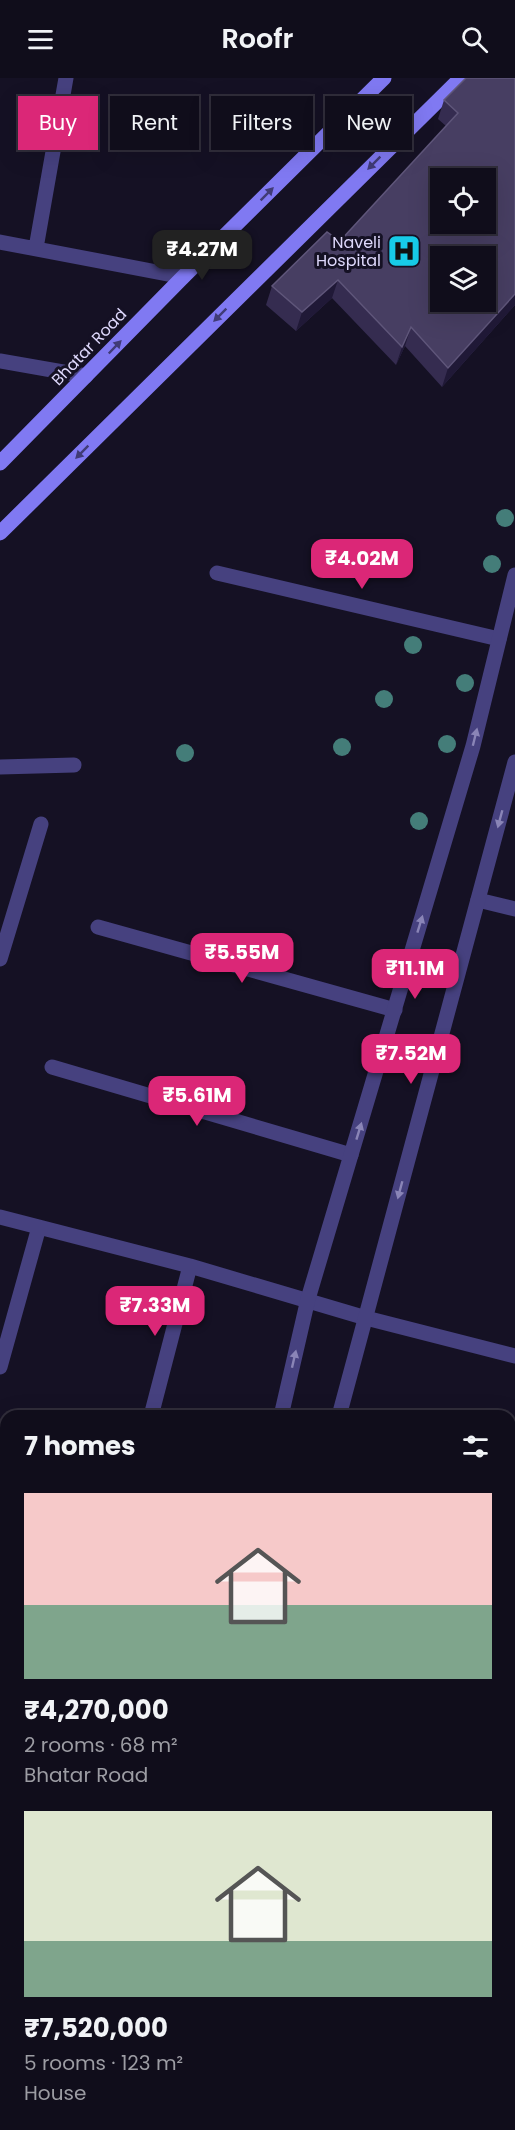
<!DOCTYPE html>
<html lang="en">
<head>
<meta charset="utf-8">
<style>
	:root { --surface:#100d1b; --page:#1e1b28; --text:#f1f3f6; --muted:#9c9ca3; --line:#302d3a; --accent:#db2777 }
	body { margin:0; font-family:Poppins,sans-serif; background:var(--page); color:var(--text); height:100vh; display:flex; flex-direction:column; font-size:22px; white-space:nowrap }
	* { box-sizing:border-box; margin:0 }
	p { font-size:20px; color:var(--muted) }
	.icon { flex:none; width:33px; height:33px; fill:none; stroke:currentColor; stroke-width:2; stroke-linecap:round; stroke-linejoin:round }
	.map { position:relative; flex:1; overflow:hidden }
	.side { position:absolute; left:0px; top:1332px; width:516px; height:720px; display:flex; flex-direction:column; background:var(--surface); border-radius:18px 18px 0 0; box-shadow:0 6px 24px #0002,0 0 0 2px var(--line) }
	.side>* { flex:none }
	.banner { position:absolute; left:18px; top:18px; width:480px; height:54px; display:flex; gap:12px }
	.controls { position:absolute; left:430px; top:90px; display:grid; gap:12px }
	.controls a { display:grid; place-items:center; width:66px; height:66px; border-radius:0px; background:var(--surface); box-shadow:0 6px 24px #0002,0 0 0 2px var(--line); font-size:30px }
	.price { position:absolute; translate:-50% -51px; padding:0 14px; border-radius:12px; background:var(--accent); color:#fff; font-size:20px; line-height:39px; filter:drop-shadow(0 2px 3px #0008) }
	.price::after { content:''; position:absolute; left:50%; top:36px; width:18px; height:14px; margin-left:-9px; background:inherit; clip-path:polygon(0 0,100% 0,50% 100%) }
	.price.active { background:#222; color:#fff }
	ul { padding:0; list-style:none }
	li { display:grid; align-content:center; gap:12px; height:318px; padding:0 24px }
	li span { display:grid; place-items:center; height:186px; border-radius:0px; color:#555 }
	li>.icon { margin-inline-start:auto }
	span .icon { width:108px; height:108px; fill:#fffc; stroke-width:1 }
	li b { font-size:26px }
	h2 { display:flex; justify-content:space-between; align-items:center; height:72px; padding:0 24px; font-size:26px }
	.chip { padding:0 21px; border-radius:0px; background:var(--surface); box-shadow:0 6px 24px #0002,0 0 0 2px var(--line); font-size:21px; line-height:54px }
	.chip.active { background:var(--accent); color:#fff }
	header { display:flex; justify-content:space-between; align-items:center; height:78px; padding:0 24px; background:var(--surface); font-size:27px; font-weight:600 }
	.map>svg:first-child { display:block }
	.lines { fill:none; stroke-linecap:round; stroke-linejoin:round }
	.minor { stroke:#46417f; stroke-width:15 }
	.tertiary { stroke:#46417f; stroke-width:15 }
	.secondary { stroke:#8079f2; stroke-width:15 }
	.tree { fill:#447d79 }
	.wall { fill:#352c50 }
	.shaded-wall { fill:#201937 }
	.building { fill:#473e62; stroke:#5f567a; stroke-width:1.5; fill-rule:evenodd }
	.oneway { fill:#403b76 }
	.oneway2 { fill:#8a85b7 }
	.labels { text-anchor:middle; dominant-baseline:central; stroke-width:6; stroke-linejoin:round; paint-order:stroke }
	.poi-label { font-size:16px; fill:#ded8fb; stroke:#151124; text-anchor:end }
	.street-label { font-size:16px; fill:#ded8fb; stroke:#151124 }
</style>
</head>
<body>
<header><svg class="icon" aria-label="menu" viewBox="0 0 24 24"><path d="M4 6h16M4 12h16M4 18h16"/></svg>Roofr<svg class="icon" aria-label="search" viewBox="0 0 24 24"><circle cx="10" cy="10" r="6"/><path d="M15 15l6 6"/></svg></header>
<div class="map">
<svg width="515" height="2052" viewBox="0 0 515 2052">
	<rect width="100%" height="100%" fill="#151124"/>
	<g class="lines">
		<path class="minor" d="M0,164L183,199
			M36,170L66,0
			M0,283L86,298
			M217,495L499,561
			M0,689L74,687
			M478,822L515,831
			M98,849L395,932
			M0,881L41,746
			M52,989L351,1077
			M0,1139L190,1188L366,1240L515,1278
			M0,1289L39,1149
			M151,1338L190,1188
			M510,1387L515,1388
			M0,1483L6,1485
			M510,1685L515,1649
			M0,1776L6,1777
			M0,1907L6,1908
			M0,2013L6,1990
			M510,2023L515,2017
			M348,2046L362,2049
			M497,2052L498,2046"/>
		<path class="tertiary" d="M281,1338L308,1221L473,668L515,497
			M339,1338L515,684
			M107,2052L109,2046
			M148,2052L150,2046"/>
		<path class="secondary" d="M0,385L183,199L384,0
			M0,455L461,0"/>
	</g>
	<g class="tree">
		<circle cx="505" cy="440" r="9"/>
		<circle cx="492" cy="486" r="9"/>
		<circle cx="413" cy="567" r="9"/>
		<circle cx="465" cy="605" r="9"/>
		<circle cx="384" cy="621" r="9"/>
		<circle cx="447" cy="666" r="9"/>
		<circle cx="342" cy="669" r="9"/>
		<circle cx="185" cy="675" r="9"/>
		<circle cx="419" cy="743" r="9"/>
	</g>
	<path class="wall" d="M466,0L515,227L442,309L405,268L396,287L332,220L296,253L266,227L272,208L340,163L446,48L438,41L444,22Z"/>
	<path class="shaded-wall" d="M338,202L332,220L296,253L302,234Z
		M515,216V227L442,309L448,290Z
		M411,249L405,268L396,287L402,269Z"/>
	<path class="building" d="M466,0H515V216L448,290L411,249L402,269L338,202L302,234L272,208L327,154L340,163L458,35L444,22ZM441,100H486V146H441ZM441,178H486V224H441Z"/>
	<defs><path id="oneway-solid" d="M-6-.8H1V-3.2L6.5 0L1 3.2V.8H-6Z" transform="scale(1.5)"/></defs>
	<g class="oneway">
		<use href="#oneway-solid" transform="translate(374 85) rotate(135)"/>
		<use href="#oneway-solid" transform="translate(267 116) rotate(-45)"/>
		<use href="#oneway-solid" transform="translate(220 237) rotate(135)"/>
		<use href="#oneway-solid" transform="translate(115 269) rotate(-46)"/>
		<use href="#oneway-solid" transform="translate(82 374) rotate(135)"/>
	</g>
	<g class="oneway2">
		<use href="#oneway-solid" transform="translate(475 659) rotate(-76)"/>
		<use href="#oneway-solid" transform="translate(500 741) rotate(105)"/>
		<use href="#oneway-solid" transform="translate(420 846) rotate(-73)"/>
		<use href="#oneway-solid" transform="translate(359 1053) rotate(-73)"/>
		<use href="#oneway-solid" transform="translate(400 1112) rotate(105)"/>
		<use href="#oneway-solid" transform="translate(294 1281) rotate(-77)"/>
	</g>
	<defs>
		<symbol id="hospital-square" viewBox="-11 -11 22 22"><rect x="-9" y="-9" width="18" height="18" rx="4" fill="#17cbe8" stroke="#151124"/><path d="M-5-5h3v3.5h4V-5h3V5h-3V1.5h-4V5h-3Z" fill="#111"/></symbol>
	</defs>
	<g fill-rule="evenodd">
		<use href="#hospital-square" x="385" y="154" width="38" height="38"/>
	</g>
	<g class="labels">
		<g class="poi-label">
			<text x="381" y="164">Naveli<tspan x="381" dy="18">Hospital</tspan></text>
		</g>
		<g class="street-label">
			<text transform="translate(89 269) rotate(-46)">Bhatar Road</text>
		</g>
	</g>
</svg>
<div class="controls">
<a><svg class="icon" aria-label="locate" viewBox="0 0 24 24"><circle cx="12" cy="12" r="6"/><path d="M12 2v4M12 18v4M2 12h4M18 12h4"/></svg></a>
<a><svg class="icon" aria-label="layers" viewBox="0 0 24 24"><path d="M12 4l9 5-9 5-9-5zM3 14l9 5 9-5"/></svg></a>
</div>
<b class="price active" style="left:202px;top:203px">₹4.27M</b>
<b class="price" style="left:362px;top:512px">₹4.02M</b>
<b class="price" style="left:242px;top:906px">₹5.55M</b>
<b class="price" style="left:415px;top:922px">₹11.1M</b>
<b class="price" style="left:411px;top:1007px">₹7.52M</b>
<b class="price" style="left:197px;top:1049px">₹5.61M</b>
<b class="price" style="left:155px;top:1259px">₹7.33M</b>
<div class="banner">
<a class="chip active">Buy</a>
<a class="chip">Rent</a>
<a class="chip">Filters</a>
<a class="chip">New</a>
</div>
<section class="side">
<h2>7 homes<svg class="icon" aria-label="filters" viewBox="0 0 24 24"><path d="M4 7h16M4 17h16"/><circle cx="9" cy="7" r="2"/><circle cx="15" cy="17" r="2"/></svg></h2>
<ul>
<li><span style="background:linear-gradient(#f6c9c9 60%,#7fa58c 0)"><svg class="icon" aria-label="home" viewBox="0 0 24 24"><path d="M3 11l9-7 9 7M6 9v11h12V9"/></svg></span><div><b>₹4,270,000</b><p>2 rooms · 68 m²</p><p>Bhatar Road</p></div></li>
<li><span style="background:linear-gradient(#dfe7d0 70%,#7fa58c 0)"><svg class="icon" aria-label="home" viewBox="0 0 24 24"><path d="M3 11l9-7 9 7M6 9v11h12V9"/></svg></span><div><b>₹7,520,000</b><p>5 rooms · 123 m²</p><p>House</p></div></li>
</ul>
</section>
</div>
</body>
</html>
